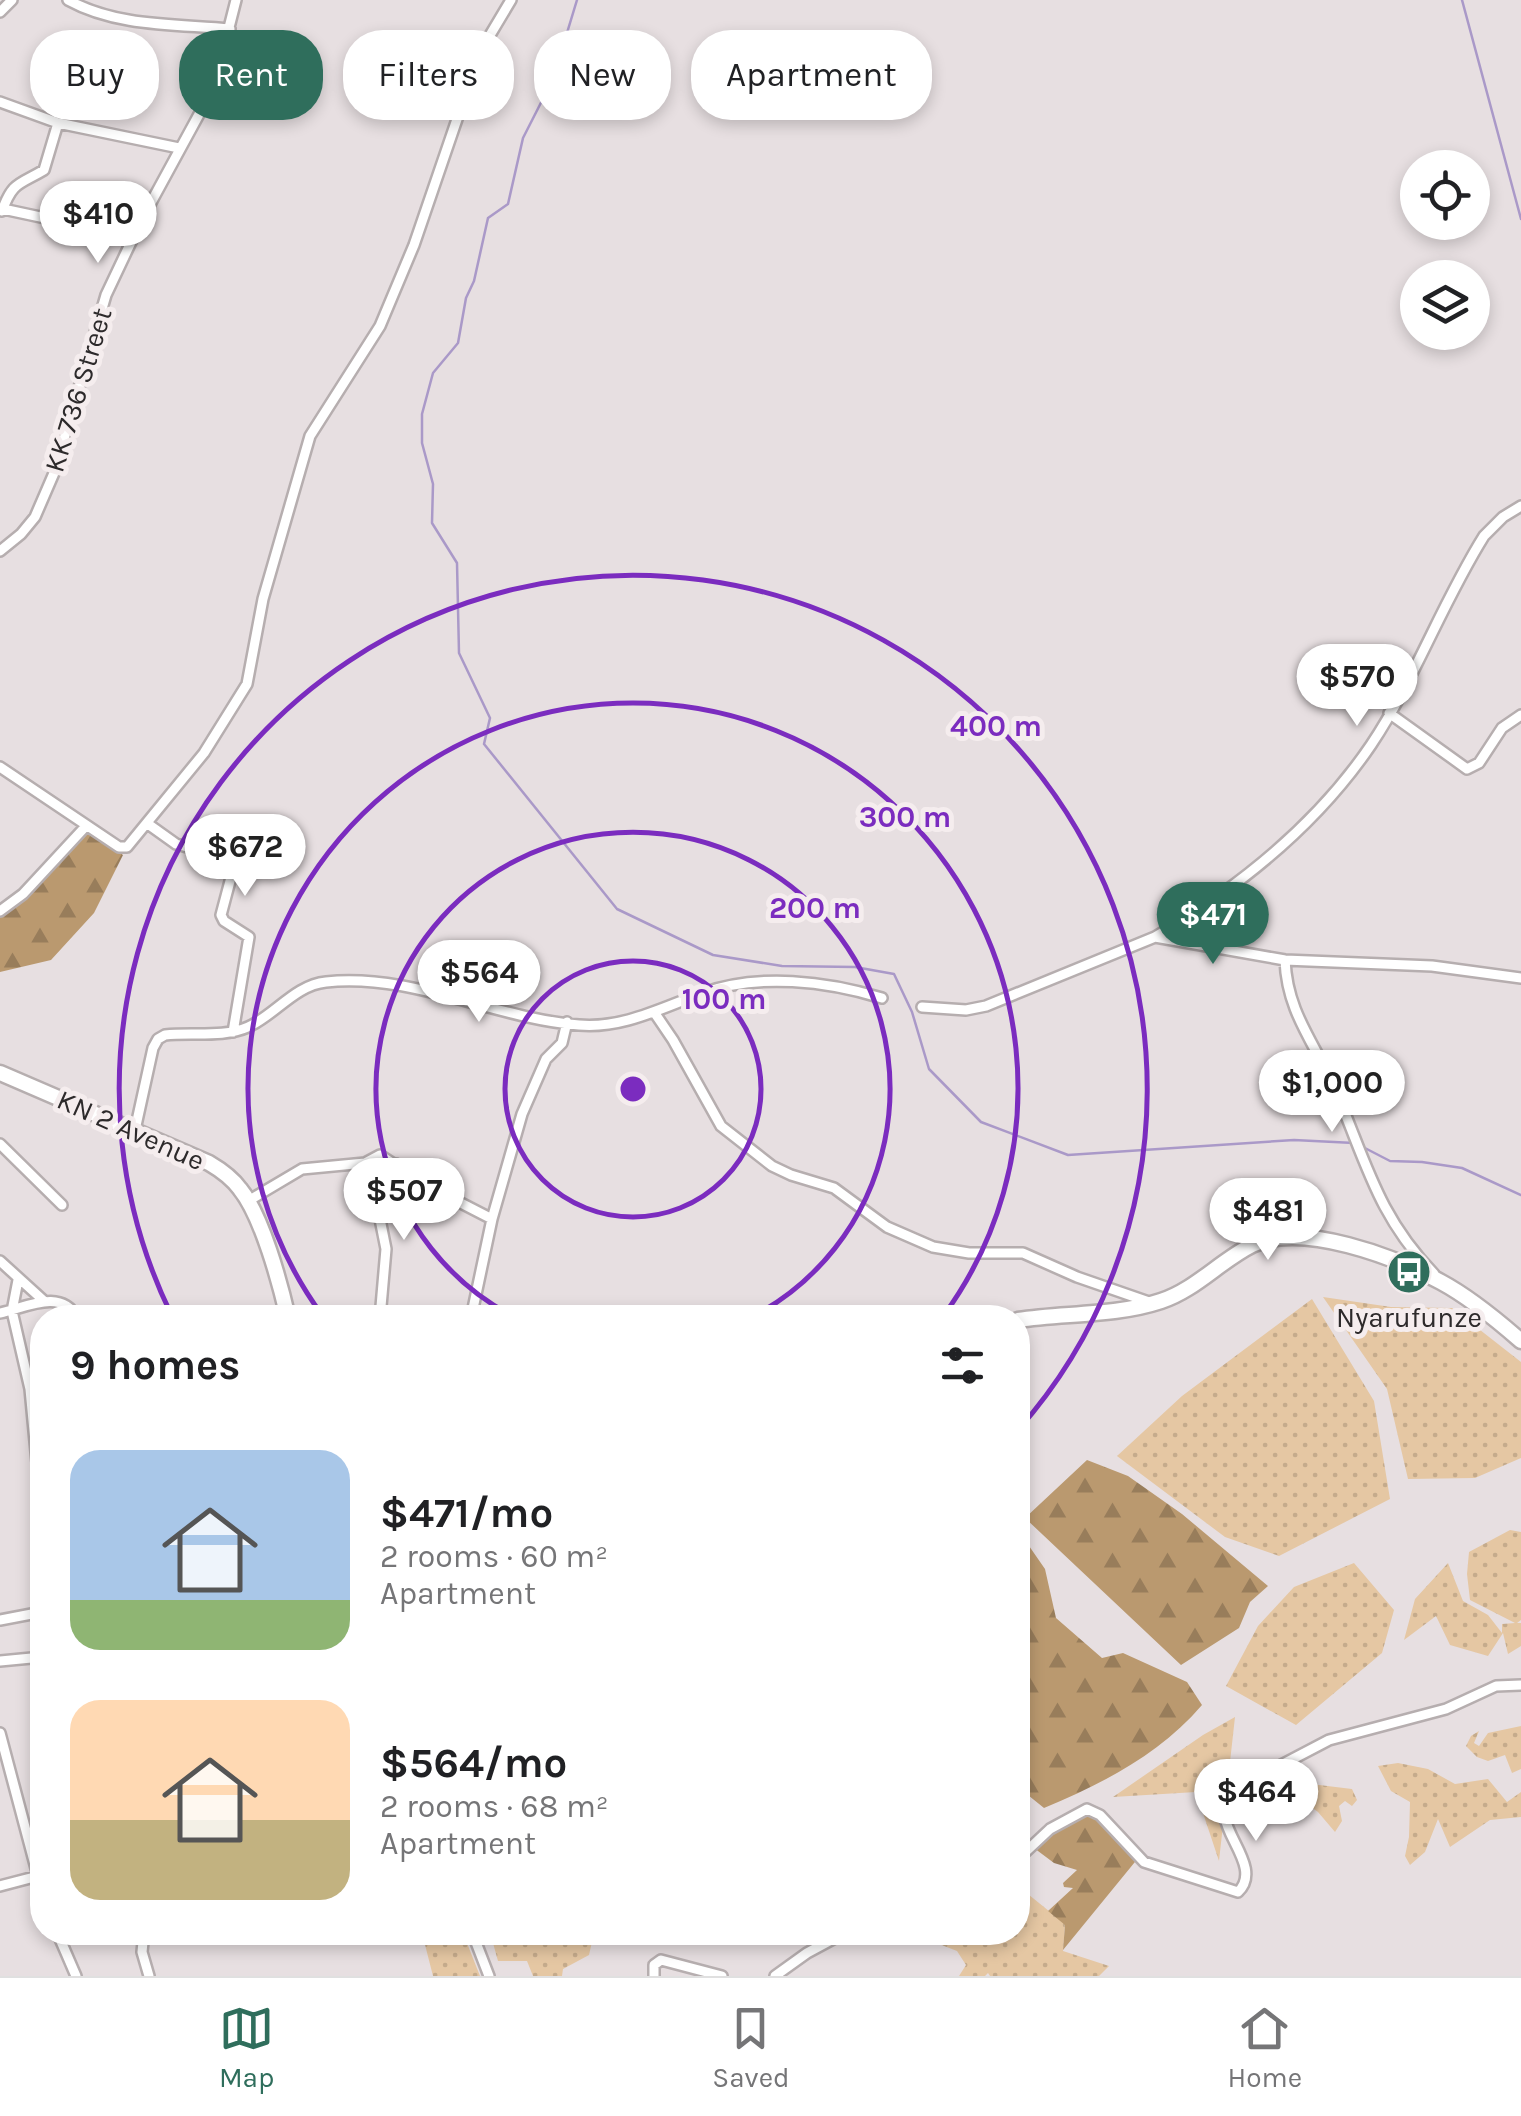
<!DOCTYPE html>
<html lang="en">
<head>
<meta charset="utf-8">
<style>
	:root { --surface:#fff; --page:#f2f2f2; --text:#202124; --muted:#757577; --line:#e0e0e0; --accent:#2f6e5c }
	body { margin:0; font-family:Karla,sans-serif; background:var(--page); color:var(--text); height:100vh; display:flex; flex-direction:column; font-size:38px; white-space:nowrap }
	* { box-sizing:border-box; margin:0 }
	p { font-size:32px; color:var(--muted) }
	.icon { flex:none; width:55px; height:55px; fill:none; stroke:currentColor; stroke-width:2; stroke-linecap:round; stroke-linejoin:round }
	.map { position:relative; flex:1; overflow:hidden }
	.side { position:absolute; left:30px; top:1305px; width:1000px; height:640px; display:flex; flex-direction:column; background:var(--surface); border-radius:40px; box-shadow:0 5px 15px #0003 }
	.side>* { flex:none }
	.guide { position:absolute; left:30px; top:30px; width:1000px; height:90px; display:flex; gap:20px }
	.controls { position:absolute; left:1400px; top:150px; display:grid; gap:20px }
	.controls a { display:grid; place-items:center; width:90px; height:90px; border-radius:50%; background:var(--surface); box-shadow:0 5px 15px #0003; font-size:50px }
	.price { position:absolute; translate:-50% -85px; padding:0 22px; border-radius:35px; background:#fff; color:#222; font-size:32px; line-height:65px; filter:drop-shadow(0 2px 5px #0008) }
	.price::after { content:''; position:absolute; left:50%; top:60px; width:30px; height:22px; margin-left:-15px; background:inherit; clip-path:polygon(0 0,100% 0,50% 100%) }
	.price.active { background:var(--accent); color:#fff }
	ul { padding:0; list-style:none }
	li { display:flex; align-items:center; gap:30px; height:250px; padding:0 40px }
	li span { display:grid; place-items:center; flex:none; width:280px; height:200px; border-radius:30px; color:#555 }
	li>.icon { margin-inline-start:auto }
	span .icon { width:120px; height:120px; fill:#fffc; stroke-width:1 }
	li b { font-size:42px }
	h2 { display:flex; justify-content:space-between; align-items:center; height:120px; padding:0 40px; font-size:42px }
	.chip { padding:0 35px; border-radius:40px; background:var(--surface); box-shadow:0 5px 15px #0003; font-size:35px; line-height:90px }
	.chip.active { background:var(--accent); color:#fff }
	.menu { display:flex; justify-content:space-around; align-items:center; height:140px; border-top:2px solid var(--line); background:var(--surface); font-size:28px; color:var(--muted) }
	.menu a { display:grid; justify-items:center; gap:5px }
	.menu .active { color:var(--accent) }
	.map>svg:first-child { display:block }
	.grass { fill:url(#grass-dots) }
	.forest { fill:url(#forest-firs) }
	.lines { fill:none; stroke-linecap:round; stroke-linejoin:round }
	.stream { stroke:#aa99c8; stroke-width:2.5 }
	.minor-casing { stroke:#b6aeaf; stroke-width:14 }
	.secondary-casing { stroke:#b6aeaf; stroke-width:19 }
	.minor { stroke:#fff; stroke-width:9 }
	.secondary { stroke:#fff; stroke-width:14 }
	.ring { fill:none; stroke:#7b2cbf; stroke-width:5 }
	.labels { text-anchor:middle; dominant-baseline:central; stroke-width:10; stroke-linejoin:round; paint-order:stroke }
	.street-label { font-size:28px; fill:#2d2a2b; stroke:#f5edee }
	.poi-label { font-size:28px; fill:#2d2a2b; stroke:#f5edee }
	.centre { fill:#7b2cbf; stroke:#f5edee; stroke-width:5 }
	.ring-label { font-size:30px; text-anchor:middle; font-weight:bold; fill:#7b2cbf; stroke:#f5edee; stroke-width:10; stroke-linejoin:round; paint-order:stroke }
</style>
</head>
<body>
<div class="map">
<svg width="1521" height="1976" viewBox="0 0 1521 1976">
	<defs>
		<pattern id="grass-dots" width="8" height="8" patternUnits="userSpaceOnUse" patternTransform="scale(2.5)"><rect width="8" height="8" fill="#e5c7a3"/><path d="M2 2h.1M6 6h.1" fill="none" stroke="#c5ab8c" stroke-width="1.8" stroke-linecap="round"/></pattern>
		<pattern id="forest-firs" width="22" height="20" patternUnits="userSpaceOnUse" patternTransform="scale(2.5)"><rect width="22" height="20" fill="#ba996f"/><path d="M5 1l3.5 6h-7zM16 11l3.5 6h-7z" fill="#987d5b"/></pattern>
	</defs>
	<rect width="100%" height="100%" fill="#e7dfe1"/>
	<path class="grass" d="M1323,1297L1391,1307L1452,1308L1521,1362V1458L1475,1478L1408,1479L1387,1389Z
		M1312,1299L1374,1401L1390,1499L1279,1556L1225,1537L1117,1456L1182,1396Z
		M1510,1530L1521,1532V1620L1517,1623H1521V1646L1508,1654L1503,1633L1488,1656L1450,1645L1436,1616L1404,1640L1415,1599L1448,1563L1463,1601L1488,1615L1502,1633V1624L1515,1623L1470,1600L1467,1574L1469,1552Z
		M1354,1563L1394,1610L1382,1653L1296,1725L1226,1686L1258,1626L1294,1587Z
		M1235,1717L1219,1861L1196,1792L1113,1797L1203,1735Z
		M1521,1726V1769L1512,1773L1505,1755L1488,1761L1477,1757L1466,1746L1471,1736L1479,1731L1474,1743L1479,1746L1488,1733Z
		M1398,1763L1428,1769L1455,1784L1488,1779L1507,1802L1521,1792V1817L1490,1820L1450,1847L1438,1819L1425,1852L1410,1865L1405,1856L1409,1837L1410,1802L1391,1791L1378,1766Z
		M1311,1784L1352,1789L1357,1800L1352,1806L1345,1801L1339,1806L1342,1821L1335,1832L1318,1812L1296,1796Z
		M1018,1886L1065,1924L1063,1951L1109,1966L1099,1976H990L988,1973L985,1976H959L966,1965L957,1951L921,1937L926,1932H1018Z
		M524,1932H594V1933L589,1955L563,1969L562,1976H533L527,1961H498L493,1943L520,1945Z
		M422,1933H463L480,1976H433Z"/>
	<path class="forest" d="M88,830L123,855L94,913L51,960L0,972V918Z
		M1087,1460L1128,1476L1182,1514L1268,1586L1250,1602L1239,1628L1181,1665L1025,1518Z
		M1018,1530L1045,1569L1056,1618L1102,1658L1123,1653L1187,1682L1202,1705C1160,1754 1104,1783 1044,1808L1018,1787Z
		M1085,1812L1101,1816L1139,1857L1063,1950L1065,1925L1048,1911L1073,1888L1064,1887L1063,1883L1077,1870L1054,1863L1034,1848L1052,1827Z"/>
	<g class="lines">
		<path class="stream" d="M577,0L553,79L523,138L508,204L488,218L474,281L466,298L458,343L433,373L422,414V443L433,484L432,523L457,563L459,653L490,718L484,744L617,909L713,955L782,966L855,967L894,974L912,1012L929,1069L981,1122L1068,1155L1294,1140L1354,1143
			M1462,0L1521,219
			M1361,1146L1390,1161L1422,1162L1462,1168L1521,1195"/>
		<defs>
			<path id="minor" d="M68,0C117,27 176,24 230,29
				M0,12L12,0
				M0,102L58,123L179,148
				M3,209L45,218L92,217L141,221
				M2,211C13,181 19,185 44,170L58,123
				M0,551L21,534L35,517L54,473L106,295L141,221L203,107L220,63L236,0
				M1389,713L1467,769L1479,763L1502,728L1521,715
				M0,767L119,847H127L204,753L247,684L263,599L310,436L380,326L414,245L480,52L511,0
				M148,824L176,844L227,858L234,866L221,915L224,921L249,937L233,1032
				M0,911L23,894L86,826
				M1155,937C1238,888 1316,826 1371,745C1415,679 1442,603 1484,536L1503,517L1521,506
				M1285,960C1287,1013 1315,1043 1335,1089C1366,1161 1377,1215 1434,1274
				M922,1007L966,1010L986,1006L1155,937L1285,960L1432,966L1521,978
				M654,1012L673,1040L721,1126L772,1166L791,1175L834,1188L887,1227L933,1247L969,1253H1023L1077,1277L1152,1303
				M135,1130L153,1048L158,1039L165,1035C192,1032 223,1038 248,1027C275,1015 295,985 326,982C413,973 493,1018 579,1025C623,1029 663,1007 703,993C759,973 826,981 882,998
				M0,1144L62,1205
				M248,1201L302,1169L365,1163L380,1155L424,1184L492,1219
				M0,1261L44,1301
				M18,1280L12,1311L30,1389L42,1515
				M0,1313C25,1308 61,1287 77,1318
				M380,1318L386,1249L379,1214L396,1164
				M471,1318L492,1219L522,1114L546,1059L562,1043L567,1022
				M0,1620L42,1612
				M0,1661L42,1657
				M0,1733L38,1876L0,1886
				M1018,1859L1050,1829L1087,1809L1100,1815L1144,1862L1238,1892C1260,1871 1229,1841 1225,1818L1235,1791L1243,1785L1329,1740L1446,1709L1496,1686L1521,1685
				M57,1932L76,1976
				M144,1932L142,1952L149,1976
				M472,1932L489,1976
				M654,1976V1965L661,1960L722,1976
				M775,1976L807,1953L846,1932"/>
			<path id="secondary" d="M0,1073L209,1163C221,1170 232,1178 240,1189C262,1216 280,1283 288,1318
				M1018,1320C1064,1313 1116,1316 1161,1301C1195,1290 1220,1261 1252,1245C1302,1221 1395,1257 1441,1282C1469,1297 1497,1320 1521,1341"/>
		</defs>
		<use href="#minor" class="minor-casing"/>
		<use href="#secondary" class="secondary-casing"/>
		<use href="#minor" class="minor"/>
		<use href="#secondary" class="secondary"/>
	</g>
	<g class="ring">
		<circle cx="633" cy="1089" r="128"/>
		<path d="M514 1317A257 257 0 1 1 752 1317"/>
		<path d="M322 1315A385 385 0 1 1 944 1315"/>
		<path d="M171 1314A514 514 0 1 1 1018 1430"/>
	</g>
	<defs>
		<symbol id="bus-disc" viewBox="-11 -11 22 22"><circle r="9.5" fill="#2f6e5c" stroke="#f5edee"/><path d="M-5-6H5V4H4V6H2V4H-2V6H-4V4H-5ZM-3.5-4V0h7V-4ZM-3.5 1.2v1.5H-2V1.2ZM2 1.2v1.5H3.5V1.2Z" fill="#fff"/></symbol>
	</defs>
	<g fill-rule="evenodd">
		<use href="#bus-disc" x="1384" y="1247" width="50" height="50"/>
	</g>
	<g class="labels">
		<g class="street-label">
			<text transform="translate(78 390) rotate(-73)">KK 736 Street</text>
			<text transform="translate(131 1130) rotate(24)">KN 2 Avenue</text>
		</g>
		<g class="poi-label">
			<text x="1409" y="1317">Nyarufunze</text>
		</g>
	</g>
	<circle cx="633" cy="1089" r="15" class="centre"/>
	<g class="ring-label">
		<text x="996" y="736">400 m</text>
		<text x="905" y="827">300 m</text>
		<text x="815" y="918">200 m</text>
		<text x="724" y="1009">100 m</text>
	</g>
</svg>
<div class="controls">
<a><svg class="icon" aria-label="locate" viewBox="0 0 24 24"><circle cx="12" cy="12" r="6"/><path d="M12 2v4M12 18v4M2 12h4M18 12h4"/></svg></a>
<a><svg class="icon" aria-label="layers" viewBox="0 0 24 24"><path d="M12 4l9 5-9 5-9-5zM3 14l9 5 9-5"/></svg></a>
</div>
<b class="price" style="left:98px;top:266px">$410</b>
<b class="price" style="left:1357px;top:729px">$570</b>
<b class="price" style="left:245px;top:899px">$672</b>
<b class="price active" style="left:1213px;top:967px">$471</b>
<b class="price" style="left:479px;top:1025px">$564</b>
<b class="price" style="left:1332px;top:1135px">$1,000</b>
<b class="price" style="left:404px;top:1243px">$507</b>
<b class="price" style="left:1268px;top:1263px">$481</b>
<b class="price" style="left:1256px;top:1844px">$464</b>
<div class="guide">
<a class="chip">Buy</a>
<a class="chip active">Rent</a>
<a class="chip">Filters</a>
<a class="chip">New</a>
<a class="chip">Apartment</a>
</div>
<section class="side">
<h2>9 homes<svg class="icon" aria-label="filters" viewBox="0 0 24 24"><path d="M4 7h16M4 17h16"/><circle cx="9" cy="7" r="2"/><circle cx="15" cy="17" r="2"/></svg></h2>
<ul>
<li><span style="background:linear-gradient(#a9c7e8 75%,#8fb573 0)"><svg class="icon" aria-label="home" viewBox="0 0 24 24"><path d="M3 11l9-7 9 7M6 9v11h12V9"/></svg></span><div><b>$471/mo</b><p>2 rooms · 60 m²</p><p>Apartment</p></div></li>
<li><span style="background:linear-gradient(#ffd9b3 60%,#c2b280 0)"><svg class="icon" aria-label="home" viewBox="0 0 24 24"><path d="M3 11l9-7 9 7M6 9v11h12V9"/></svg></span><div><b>$564/mo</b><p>2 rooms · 68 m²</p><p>Apartment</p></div></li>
</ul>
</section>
</div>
<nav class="menu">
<a class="active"><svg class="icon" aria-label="map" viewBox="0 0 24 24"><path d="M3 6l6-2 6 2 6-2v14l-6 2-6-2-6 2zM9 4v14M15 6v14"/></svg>Map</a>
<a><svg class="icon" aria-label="saved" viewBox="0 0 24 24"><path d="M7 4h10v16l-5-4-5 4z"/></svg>Saved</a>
<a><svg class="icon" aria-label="home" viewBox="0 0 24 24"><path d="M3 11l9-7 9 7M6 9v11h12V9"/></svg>Home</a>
</nav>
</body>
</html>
